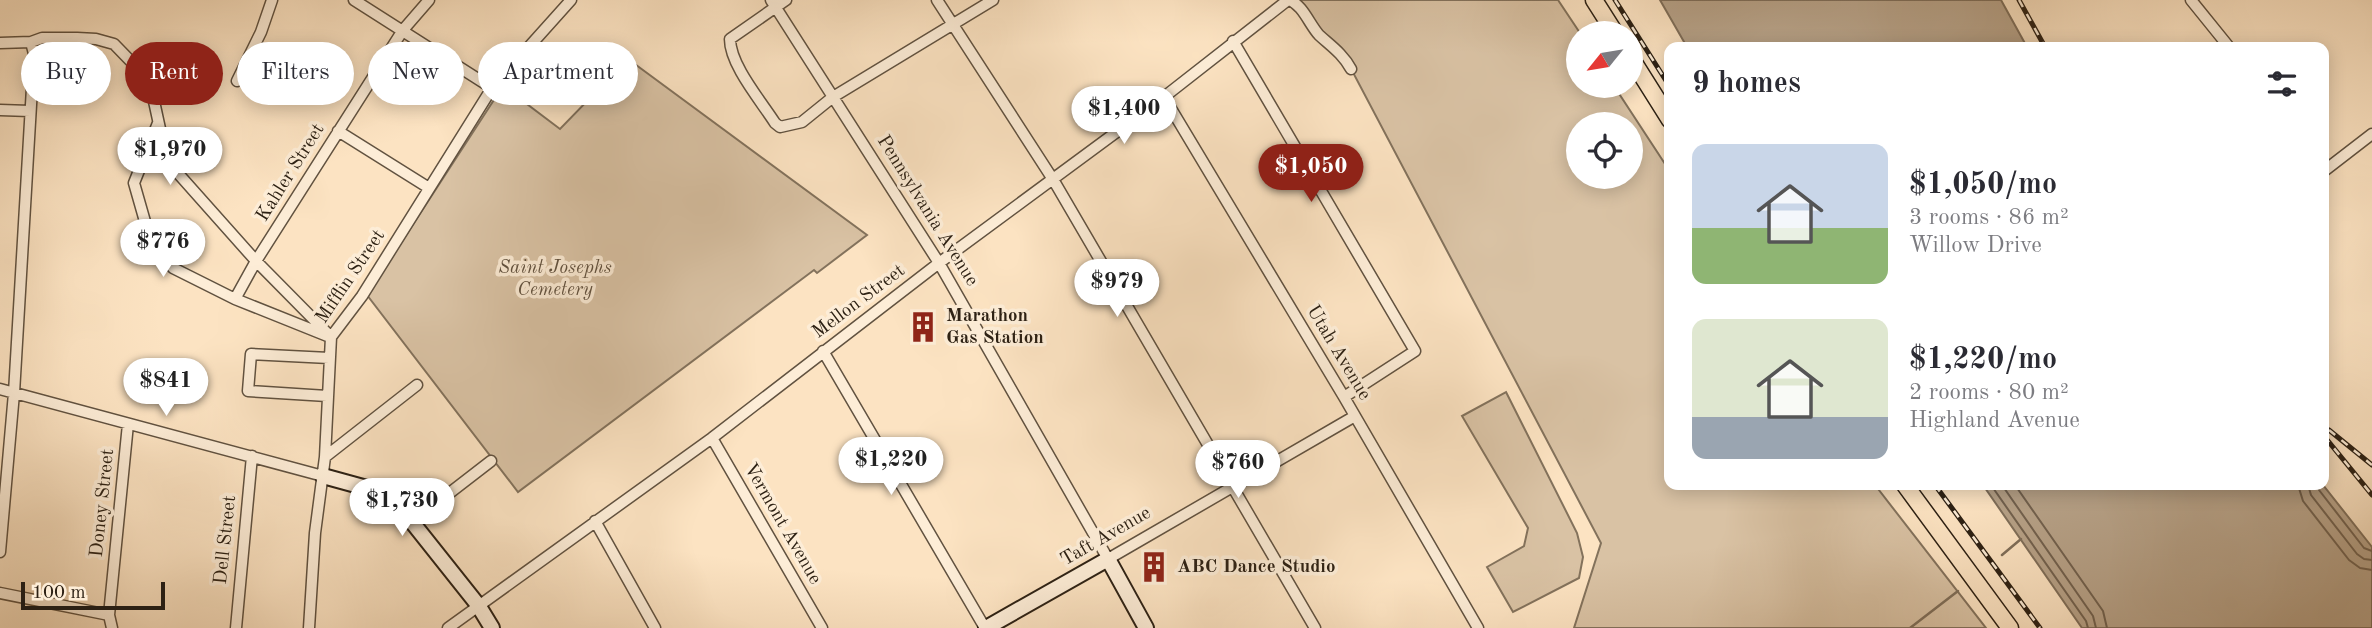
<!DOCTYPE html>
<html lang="en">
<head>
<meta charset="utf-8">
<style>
	:root { --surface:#fff; --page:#f2f2f3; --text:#2b2b33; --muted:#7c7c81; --accent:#8f2418 }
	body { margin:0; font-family:"Old Standard TT",serif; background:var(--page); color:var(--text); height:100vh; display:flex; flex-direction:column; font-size:26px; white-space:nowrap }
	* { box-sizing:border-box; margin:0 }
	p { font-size:23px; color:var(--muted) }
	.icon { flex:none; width:38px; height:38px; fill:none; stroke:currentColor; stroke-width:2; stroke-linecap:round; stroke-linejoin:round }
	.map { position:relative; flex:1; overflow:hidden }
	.side { position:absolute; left:1664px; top:42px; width:665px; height:448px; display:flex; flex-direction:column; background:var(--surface); border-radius:14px; box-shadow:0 4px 18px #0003 }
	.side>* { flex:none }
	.banner { position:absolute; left:21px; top:42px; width:665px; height:63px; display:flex; gap:14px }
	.needle { width:46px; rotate:240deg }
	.buttons { position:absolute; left:1566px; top:21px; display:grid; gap:14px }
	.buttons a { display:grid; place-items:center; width:77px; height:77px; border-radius:50%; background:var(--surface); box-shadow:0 4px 18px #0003; font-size:35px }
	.scale { position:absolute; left:21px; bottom:18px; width:144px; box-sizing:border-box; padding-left:7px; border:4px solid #2d2114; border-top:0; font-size:19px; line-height:24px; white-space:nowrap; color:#2d2114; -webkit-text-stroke:5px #fdedd7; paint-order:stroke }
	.price { position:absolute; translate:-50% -60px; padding:0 16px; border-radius:24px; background:#fff; color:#222; font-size:23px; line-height:46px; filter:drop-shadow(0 2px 4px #0008) }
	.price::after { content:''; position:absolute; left:50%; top:42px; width:21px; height:16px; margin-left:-10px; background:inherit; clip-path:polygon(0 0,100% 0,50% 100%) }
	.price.current { background:var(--accent); color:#fff }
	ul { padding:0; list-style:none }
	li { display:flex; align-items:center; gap:21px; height:175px; padding:0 28px }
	li span { display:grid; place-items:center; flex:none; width:196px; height:140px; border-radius:14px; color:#555 }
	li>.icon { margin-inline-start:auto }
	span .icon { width:84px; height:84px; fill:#fffc; stroke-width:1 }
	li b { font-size:30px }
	h2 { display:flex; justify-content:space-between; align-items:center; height:84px; padding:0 28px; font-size:30px }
	.chip { padding:0 24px; border-radius:32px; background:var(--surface); box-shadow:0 4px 18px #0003; font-size:24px; line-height:63px }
	.chip.current { background:var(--accent); color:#fff }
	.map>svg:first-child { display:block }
	.green { fill:#d9c2a4; stroke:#83725c; stroke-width:2; fill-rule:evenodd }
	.water { fill:#b6a187; stroke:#7f6e59; stroke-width:2 }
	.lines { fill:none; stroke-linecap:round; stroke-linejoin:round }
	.shore { stroke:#72614e; stroke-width:2 }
	.stream { stroke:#7f6e59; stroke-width:2.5 }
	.street-casing { stroke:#615240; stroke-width:13 }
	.secondary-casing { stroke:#2d2114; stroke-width:18 }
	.primary-casing { stroke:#2d2114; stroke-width:19 }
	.street { stroke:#fdedd7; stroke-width:10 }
	.secondary { stroke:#fdedd7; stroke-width:14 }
	.primary { stroke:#fce3c2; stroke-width:16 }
	.rail-casing { stroke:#2d2114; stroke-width:5 }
	.rail { stroke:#fdedd7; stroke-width:2.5; stroke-dasharray:8; stroke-linecap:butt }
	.labels { text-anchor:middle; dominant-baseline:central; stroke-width:7; stroke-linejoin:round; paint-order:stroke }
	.street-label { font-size:19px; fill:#2d2114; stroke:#fdedd7 }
	.park-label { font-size:19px; font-style:italic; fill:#61513f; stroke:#fdedd7 }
	.poi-label { font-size:19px; font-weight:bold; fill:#2d2114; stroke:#fdedd7; text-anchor:start }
</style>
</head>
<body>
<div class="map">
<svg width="2372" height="628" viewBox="0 0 2372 628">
	<rect width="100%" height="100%" fill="#fce3c2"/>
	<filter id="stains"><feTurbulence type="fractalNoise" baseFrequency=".00286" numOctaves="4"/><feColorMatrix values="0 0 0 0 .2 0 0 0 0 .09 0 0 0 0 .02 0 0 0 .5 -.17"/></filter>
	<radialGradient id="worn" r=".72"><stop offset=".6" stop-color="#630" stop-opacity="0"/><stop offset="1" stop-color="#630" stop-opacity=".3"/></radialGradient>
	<path class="green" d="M1288,0H1558L1580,33L1578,86H1614L1669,170L1670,485H1875L1986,628H1574L1601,543L1347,61ZM1578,124H1631V177H1578Z
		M628,59L867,235L817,273L814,270L518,492L367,295L503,86L560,129Z
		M1506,392L1577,533L1583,557L1579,578L1513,612L1487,567L1524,546L1528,528L1462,416Z"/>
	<path class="water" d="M1660,0H2001L2027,47H1687Z
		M1983,485H2323L2372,547V628H2082Z"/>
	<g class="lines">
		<path class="shore" d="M1991,485L2086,621L2088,628
			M2002,485L2093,616L2096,628
			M2015,485L2103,611L2107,628
			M2298,485L2303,501L2349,560L2360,568L2372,570
			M2308,485L2311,495L2357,554L2364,559L2372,560
			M2317,485L2319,490L2364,548L2372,551"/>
		<path class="stream" d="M2002,555L2021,539
			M1910,628L1958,591"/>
		<defs>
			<path id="street" d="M354,0L492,88
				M771,0L939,263L1108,559L1355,416
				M786,0L730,39C730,65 761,101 775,123L780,127L802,122L833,97L993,0
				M937,0L1054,181L1315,628
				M1289,0C1303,5 1309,24 1319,35C1331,46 1343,54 1351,69
				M2191,0L2229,47
				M1233,41L1415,351L1344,397
				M0,43L31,42L42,38H77L96,39L114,44L146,77L152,92L167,161L256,261L331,337
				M237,81L261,32L272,0
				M1164,97L1344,397L1478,628
				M0,110L30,111
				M158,123L134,183L150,239L173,268L235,299L330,337
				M338,131L429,188
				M2324,171L2372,134
				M235,299L256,261L403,30L429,0
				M823,351L985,628
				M0,389L323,476
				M327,396L248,391L251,354L329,358
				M712,438L822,628
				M325,457L417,385
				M595,521L655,628
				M412,522L491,461
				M0,552L14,393L34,54L31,42
				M0,593L109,615
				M112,628L109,615L128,424
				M236,628L252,456
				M309,628L315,533L325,457L331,337L362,296L492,88L571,0
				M448,628L712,438L939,263L1164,97L1288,0"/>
			<path id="secondary" d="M323,476L385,493L412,522L478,605L492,628
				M986,628L1108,559L1146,628"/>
			<path id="primary" d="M1594,0L1615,33
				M1631,58L1670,120
				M1905,485L2010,628"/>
		</defs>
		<use href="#street" class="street-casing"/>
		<use href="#secondary" class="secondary-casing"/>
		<use href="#primary" class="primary-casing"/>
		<use href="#street" class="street"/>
		<use href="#secondary" class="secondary"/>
		<use href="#primary" class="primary"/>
		<defs>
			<path id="rail" d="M1615,0L1670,87
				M2019,0L2045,47
				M2329,430L2372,465
				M2324,436L2372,495
				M1935,485L2040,628"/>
		</defs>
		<use href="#rail" class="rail-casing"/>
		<use href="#rail" class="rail"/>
	</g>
	<defs>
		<symbol id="building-bare" viewBox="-9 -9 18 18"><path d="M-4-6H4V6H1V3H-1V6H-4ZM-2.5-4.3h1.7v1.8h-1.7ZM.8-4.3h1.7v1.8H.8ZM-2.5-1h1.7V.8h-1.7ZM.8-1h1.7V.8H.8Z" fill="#8f2418" stroke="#fdedd7" stroke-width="2.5" paint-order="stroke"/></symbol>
	</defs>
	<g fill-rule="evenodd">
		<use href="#building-bare" x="901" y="305" width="44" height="44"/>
		<use href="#building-bare" x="1132" y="545" width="44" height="44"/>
	</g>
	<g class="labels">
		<g class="street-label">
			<text transform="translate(291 173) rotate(-58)">Kahler Street</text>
			<text transform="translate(927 211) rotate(58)">Pennsylvania Avenue</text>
			<text transform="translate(351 277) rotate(-56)">Mifflin Street</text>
			<text transform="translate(859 302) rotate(-37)">Mellon Street</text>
			<text transform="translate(1338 353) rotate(59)">Utah Avenue</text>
			<text transform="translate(103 503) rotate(-84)">Doney Street</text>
			<text transform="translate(782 524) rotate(60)">Vermont Avenue</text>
			<text transform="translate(1106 537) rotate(-30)">Taft Avenue</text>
			<text transform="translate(226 540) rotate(-84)">Dell Street</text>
		</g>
		<g class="park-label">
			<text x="555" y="268">Saint Josephs<tspan x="555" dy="22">Cemetery</tspan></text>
		</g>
		<g class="poi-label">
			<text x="946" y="316">Marathon<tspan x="946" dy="22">Gas Station</tspan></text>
			<text x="1177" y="567">ABC Dance Studio</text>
		</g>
	</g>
	<rect width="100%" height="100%" filter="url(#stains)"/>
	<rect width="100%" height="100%" fill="url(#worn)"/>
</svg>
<div class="buttons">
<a><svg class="needle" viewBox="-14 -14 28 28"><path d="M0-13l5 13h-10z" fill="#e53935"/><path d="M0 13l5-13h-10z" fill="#7c7c81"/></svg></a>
<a><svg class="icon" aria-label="locate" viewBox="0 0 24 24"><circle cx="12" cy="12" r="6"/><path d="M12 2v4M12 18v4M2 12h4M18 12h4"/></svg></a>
</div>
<div class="scale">100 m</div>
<b class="price" style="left:1124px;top:146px">$1,400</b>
<b class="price" style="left:170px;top:187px">$1,970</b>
<b class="price current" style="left:1311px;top:204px">$1,050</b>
<b class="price" style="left:163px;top:279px">$776</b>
<b class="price" style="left:1117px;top:319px">$979</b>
<b class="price" style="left:166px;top:418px">$841</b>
<b class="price" style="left:891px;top:497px">$1,220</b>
<b class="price" style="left:1238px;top:500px">$760</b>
<b class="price" style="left:402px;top:538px">$1,730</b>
<div class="banner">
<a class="chip">Buy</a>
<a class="chip current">Rent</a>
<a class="chip">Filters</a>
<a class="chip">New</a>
<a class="chip">Apartment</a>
</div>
<section class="side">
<h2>9 homes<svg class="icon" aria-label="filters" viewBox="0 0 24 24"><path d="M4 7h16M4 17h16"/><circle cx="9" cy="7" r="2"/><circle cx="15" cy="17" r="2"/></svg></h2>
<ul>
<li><span style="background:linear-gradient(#c9d6e8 60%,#8fb573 0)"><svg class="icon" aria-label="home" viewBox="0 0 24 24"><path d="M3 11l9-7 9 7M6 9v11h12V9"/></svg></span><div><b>$1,050/mo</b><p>3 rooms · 86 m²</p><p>Willow Drive</p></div></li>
<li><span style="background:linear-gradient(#dfe7d0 70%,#9aa5b1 0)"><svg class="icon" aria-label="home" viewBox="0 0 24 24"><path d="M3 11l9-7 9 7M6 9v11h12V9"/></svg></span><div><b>$1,220/mo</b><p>2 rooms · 80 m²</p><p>Highland Avenue</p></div></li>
</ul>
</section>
</div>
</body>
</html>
